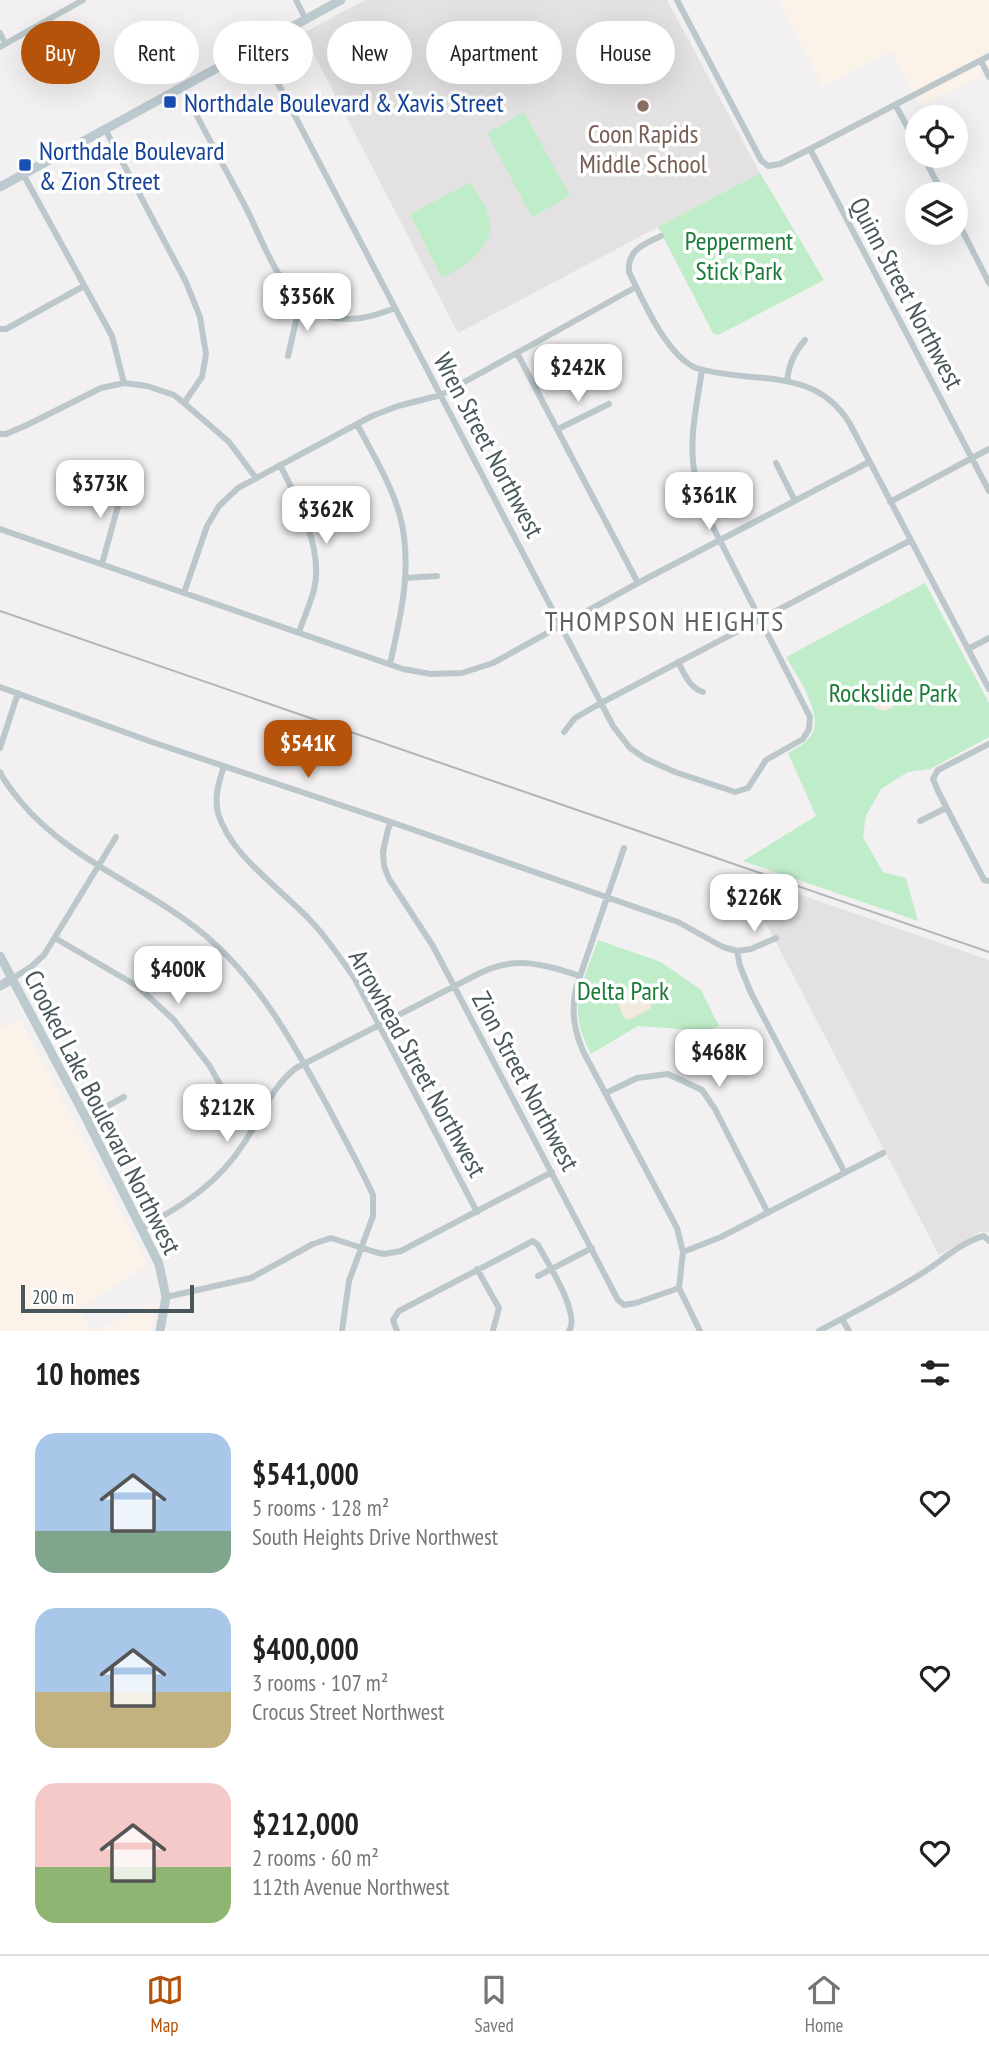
<!DOCTYPE html>
<html lang="en">
<head>
<meta charset="utf-8">
<style>
	:root { --surface:#fff; --page:#f2f2f2; --text:#222; --muted:#767676; --line:#e0e0e0; --accent:#b45309 }
	body { margin:0; font-family:"PT Sans Narrow",sans-serif; background:var(--page); color:var(--text); height:100vh; display:flex; flex-direction:column; font-size:26px; white-space:nowrap }
	* { box-sizing:border-box; margin:0 }
	p { font-size:23px; color:var(--muted) }
	.icon { flex:none; width:38px; height:38px; fill:none; stroke:currentColor; stroke-width:2; stroke-linecap:round; stroke-linejoin:round }
	.map { position:relative; height:1331px; overflow:hidden }
	.side { display:flex; flex-direction:column; background:var(--surface); flex:1 }
	.side>* { flex:none }
	.guide { position:absolute; left:21px; top:21px; width:948px; height:63px; display:flex; gap:14px }
	.tools { position:absolute; left:905px; top:105px; display:grid; gap:14px }
	.tools a { display:grid; place-items:center; width:63px; height:63px; border-radius:50%; background:var(--surface); box-shadow:0 7px 28px #0002; font-size:35px }
	.scale { position:absolute; left:21px; bottom:18px; width:173px; box-sizing:border-box; padding-left:7px; border:4px solid #48575c; border-top:0; font-size:19px; line-height:24px; white-space:nowrap; color:#48575c; -webkit-text-stroke:5px #fff; paint-order:stroke }
	.price { position:absolute; translate:-50% -60px; padding:0 16px; border-radius:14px; background:#fff; color:#222; font-size:23px; line-height:46px; filter:drop-shadow(0 2px 4px #0008) }
	.price::after { content:''; position:absolute; left:50%; top:42px; width:21px; height:16px; margin-left:-10px; background:inherit; clip-path:polygon(0 0,100% 0,50% 100%) }
	.price.current { background:var(--accent); color:#fff }
	ul { padding:0; list-style:none }
	li { display:flex; align-items:center; gap:21px; height:175px; padding:0 35px }
	li span { display:grid; place-items:center; flex:none; width:196px; height:140px; border-radius:21px; color:#555 }
	li>.icon { margin-inline-start:auto }
	span .icon { width:84px; height:84px; fill:#fffc; stroke-width:1 }
	li b { font-size:30px }
	h2 { display:flex; justify-content:space-between; align-items:center; height:84px; padding:0 35px; font-size:30px }
	.tag { padding:0 24px; border-radius:32px; background:var(--surface); box-shadow:0 7px 28px #0002; font-size:24px; line-height:63px }
	.tag.current { background:var(--accent); color:#fff }
	.tabs { display:flex; justify-content:space-around; align-items:center; height:98px; border-top:2px solid var(--line); background:var(--surface); font-size:19px; color:var(--muted) }
	.tabs a { display:grid; justify-items:center; gap:4px }
	.tabs .current { color:var(--accent) }
	.map>svg:first-child { display:block }
	.commercial { fill:#fbf3ea }
	.education { fill:#e3e1e1 }
	.green { fill:#c0edc9 }
	.sand { fill:#f2eae1 }
	.lines { fill:none; stroke-linecap:round; stroke-linejoin:round }
	.street { stroke:#bcc7cc; stroke-width:6 }
	.secondary { stroke:#bccad0; stroke-width:9 }
	.rail { stroke:#b2b6ba; stroke-width:2 }
	.transit-dot { fill:#1a4fb4; stroke:#fff; stroke-width:2.5 }
	.education-dot { fill:#8d6e63; stroke:#fff; stroke-width:2.5 }
	.labels { text-anchor:middle; dominant-baseline:central; stroke-width:7; stroke-linejoin:round; paint-order:stroke }
	.transit-label { font-size:26px; fill:#164399; stroke:#fff; text-anchor:start }
	.education-label { font-size:26px; fill:#785e54; stroke:#fff }
	.park-label { font-size:26px; fill:#1b7b39; stroke:#fff }
	.street-label { font-size:26px; fill:#48575c; stroke:#fff }
	.neighbourhood-label { font-size:28px; letter-spacing:2px; fill:#5c6164; stroke:#fff }
</style>
</head>
<body>
<div class="map">
<svg width="989" height="1331" viewBox="0 0 989 1331">
	<rect width="100%" height="100%" fill="#f2f0f0"/>
	<path class="commercial" d="M779,0H989V71L921,106L891,51L823,86Z
		M20,1019L148,1264L78,1310L93,1331H0V1029Z
		M154,1301V1320L151,1331H98Z"/>
	<path class="education" d="M365,0H667L760,173L458,333L303,33Z
		M752,878L989,960V1232H980L939,1255L746,885Z"/>
	<path class="green" d="M524,112L570,196L532,217L487,133Z
		M760,173L824,280L718,335L713,333L658,227Z
		M471,182C477,193 486,205 489,217C497,247 464,266 442,278L410,214Z
		M925,583L989,703V737L930,769L908,772L881,789L866,816L863,837L883,872L906,878L918,921L743,861L816,816L788,753C797,748 808,743 813,732C822,711 796,675 786,657Z
		M598,940L661,962L701,990L719,1026L708,1031L638,1026L591,1054C566,1006 582,987 598,940Z"/>
	<path class="sand" d="M885,681L889,683L896,698L893,707L884,711C860,705 869,689 885,681Z
		M629,988L634,989L651,1002V1008L629,1020L624,1018L619,1005L623,993Z"/>
	<g class="lines">
		<path class="street" d="M296,0L305,18
			M677,0L761,160L768,166L780,164L810,149L989,56
			M0,33L5,43
			M258,45L613,726L630,748L646,759L675,772L735,792L748,788L766,760L803,739L809,729L810,717L711,523C705,508 699,492 695,475C688,441 697,404 702,370
			M0,47L83,0
			M981,61L989,77
			M182,87C202,126 223,165 244,204C263,240 277,289 313,310C340,325 368,319 395,308
			M896,106L917,145
			M105,129L186,282L200,317L206,354L202,377L184,403
			M810,149L989,491
			M923,156L943,194
			M23,174L112,336L124,383
			M956,218L989,283
			M661,236C644,244 627,250 629,272C642,299 667,356 696,368C752,385 815,365 850,424L989,689
			M0,329H6L84,286
			M517,353L638,583
			M288,356L296,321L303,303
			M787,381C789,364 794,353 805,340
			M357,424C372,453 391,483 400,516C413,566 401,615 390,664
			M558,429L609,404
			M0,434H6L27,425L101,388L124,383L147,386L174,395L184,403L229,442L256,478
			M776,463L795,501
			M280,465C298,500 324,550 314,590C310,604 304,618 299,632
			M890,502L989,449
			M0,529L403,669L431,674L462,673L493,663L638,583L869,462
			M102,564L124,484
			M405,578L437,576
			M184,593L207,526L219,506L238,488L372,416L398,406L441,395L636,287
			M968,649L989,638
			M678,662C685,675 689,687 703,692
			M0,687L152,742L391,822L678,922L723,947L737,951L751,949L776,938
			M564,732L575,718L601,703L911,540
			M989,744L938,770L933,779L938,791L984,880L989,881
			M0,748L18,693
			M224,766C219,781 214,797 218,813C230,855 280,888 309,919C327,937 340,958 355,979L477,1212
			M0,772C5,783 13,792 21,802C71,862 148,887 206,936C262,984 295,1046 329,1109C344,1138 360,1166 373,1195V1216L349,1281L342,1331
			M920,821L946,808
			M391,822L388,829L383,852L384,866L389,879L433,946L618,1300L624,1305L636,1303L679,1288
			M624,848L576,988C571,1012 574,1031 584,1053L677,1228L683,1252L679,1288L700,1331
			M55,938L137,986L174,1020L209,1065L233,1107L253,1129
			M737,951L740,966L751,993L845,1173
			M12,979L32,966L44,955L116,837
			M606,1093L637,1078L668,1074L702,1090L715,1109L768,1213
			M86,1118L124,1097
			M142,1228C182,1206 219,1183 244,1143C260,1119 272,1086 296,1068L478,974C515,955 543,964 580,976
			M683,1252L721,1237L883,1153
			M477,1269L499,1308L493,1330
			M538,1276L592,1248
			M166,1297L251,1278L313,1244L331,1238L375,1252L384,1254L401,1251L552,1172
			M842,1319L849,1331
			M397,1331L393,1320L399,1311L533,1241L538,1245C547,1262 581,1314 569,1331
			M819,1331C854,1312 890,1294 924,1272C943,1260 961,1242 984,1236L989,1241"/>
		<path class="secondary" d="M0,187L341,0
			M0,956L86,1118L159,1264L166,1297L160,1331
			M0,986L12,979"/>
		<path class="rail" d="M0,611L989,952"/>
	</g>
	<g class="transit-dot">
		<rect x="163" y="95" width="14" height="14" rx="3.5"/>
		<rect x="18" y="158" width="14" height="14" rx="3.5"/>
	</g>
	<circle class="education-dot" cx="643" cy="106" r="7"/>
	<g class="labels">
		<g class="transit-label">
			<text x="184" y="102">Northdale Boulevard &amp; Xavis Street</text>
			<text x="39" y="150">Northdale Boulevard<tspan x="39" dy="30">&amp; Zion Street</tspan></text>
		</g>
		<g class="education-label">
			<text x="643" y="133">Coon Rapids<tspan x="643" dy="30">Middle School</tspan></text>
		</g>
		<g class="park-label">
			<text x="739" y="240">Pepperment<tspan x="739" dy="30">Stick Park</tspan></text>
			<text x="893" y="692">Rockslide Park</text>
			<text x="623" y="990">Delta Park</text>
		</g>
		<g class="street-label">
			<text transform="translate(907 293) rotate(62)">Quinn Street Northwest</text>
			<text transform="translate(489 445) rotate(62)">Wren Street Northwest</text>
			<text transform="translate(418 1063) rotate(61)">Arrowhead Street Northwest</text>
			<text transform="translate(526 1081) rotate(62)">Zion Street Northwest</text>
			<text transform="translate(103 1112) rotate(63)">Crooked Lake Boulevard Northwest</text>
		</g>
		<g class="neighbourhood-label">
			<text x="665" y="620">THOMPSON HEIGHTS</text>
		</g>
	</g>
</svg>
<div class="tools">
<a><svg class="icon" aria-label="locate" viewBox="0 0 24 24"><circle cx="12" cy="12" r="6"/><path d="M12 2v4M12 18v4M2 12h4M18 12h4"/></svg></a>
<a><svg class="icon" aria-label="layers" viewBox="0 0 24 24"><path d="M12 4l9 5-9 5-9-5zM3 14l9 5 9-5"/></svg></a>
</div>
<div class="scale">200 m</div>
<b class="price" style="left:307px;top:333px">$356K</b>
<b class="price" style="left:578px;top:404px">$242K</b>
<b class="price" style="left:100px;top:520px">$373K</b>
<b class="price" style="left:709px;top:532px">$361K</b>
<b class="price" style="left:326px;top:546px">$362K</b>
<b class="price current" style="left:308px;top:780px">$541K</b>
<b class="price" style="left:754px;top:934px">$226K</b>
<b class="price" style="left:178px;top:1006px">$400K</b>
<b class="price" style="left:719px;top:1089px">$468K</b>
<b class="price" style="left:227px;top:1144px">$212K</b>
<div class="guide">
<a class="tag current">Buy</a>
<a class="tag">Rent</a>
<a class="tag">Filters</a>
<a class="tag">New</a>
<a class="tag">Apartment</a>
<a class="tag">House</a>
</div>
</div>
<section class="side">
<h2>10 homes<svg class="icon" aria-label="filters" viewBox="0 0 24 24"><path d="M4 7h16M4 17h16"/><circle cx="9" cy="7" r="2"/><circle cx="15" cy="17" r="2"/></svg></h2>
<ul>
<li><span style="background:linear-gradient(#a9c7e8 70%,#7fa58c 0)"><svg class="icon" aria-label="home" viewBox="0 0 24 24"><path d="M3 11l9-7 9 7M6 9v11h12V9"/></svg></span><div><b>$541,000</b><p>5 rooms · 128 m²</p><p>South Heights Drive Northwest</p></div><svg class="icon" aria-label="heart" viewBox="0 0 24 24"><path d="M12 20l-8-8c-3-5 5-10 8-4 3-6 11-1 8 4z"/></svg></li>
<li><span style="background:linear-gradient(#a9c7e8 60%,#c2b280 0)"><svg class="icon" aria-label="home" viewBox="0 0 24 24"><path d="M3 11l9-7 9 7M6 9v11h12V9"/></svg></span><div><b>$400,000</b><p>3 rooms · 107 m²</p><p>Crocus Street Northwest</p></div><svg class="icon" aria-label="heart" viewBox="0 0 24 24"><path d="M12 20l-8-8c-3-5 5-10 8-4 3-6 11-1 8 4z"/></svg></li>
<li><span style="background:linear-gradient(#f6c9c9 60%,#8fb573 0)"><svg class="icon" aria-label="home" viewBox="0 0 24 24"><path d="M3 11l9-7 9 7M6 9v11h12V9"/></svg></span><div><b>$212,000</b><p>2 rooms · 60 m²</p><p>112th Avenue Northwest</p></div><svg class="icon" aria-label="heart" viewBox="0 0 24 24"><path d="M12 20l-8-8c-3-5 5-10 8-4 3-6 11-1 8 4z"/></svg></li>
</ul>
</section>
<nav class="tabs">
<a class="current"><svg class="icon" aria-label="map" viewBox="0 0 24 24"><path d="M3 6l6-2 6 2 6-2v14l-6 2-6-2-6 2zM9 4v14M15 6v14"/></svg>Map</a>
<a><svg class="icon" aria-label="saved" viewBox="0 0 24 24"><path d="M7 4h10v16l-5-4-5 4z"/></svg>Saved</a>
<a><svg class="icon" aria-label="home" viewBox="0 0 24 24"><path d="M3 11l9-7 9 7M6 9v11h12V9"/></svg>Home</a>
</nav>
</body>
</html>
